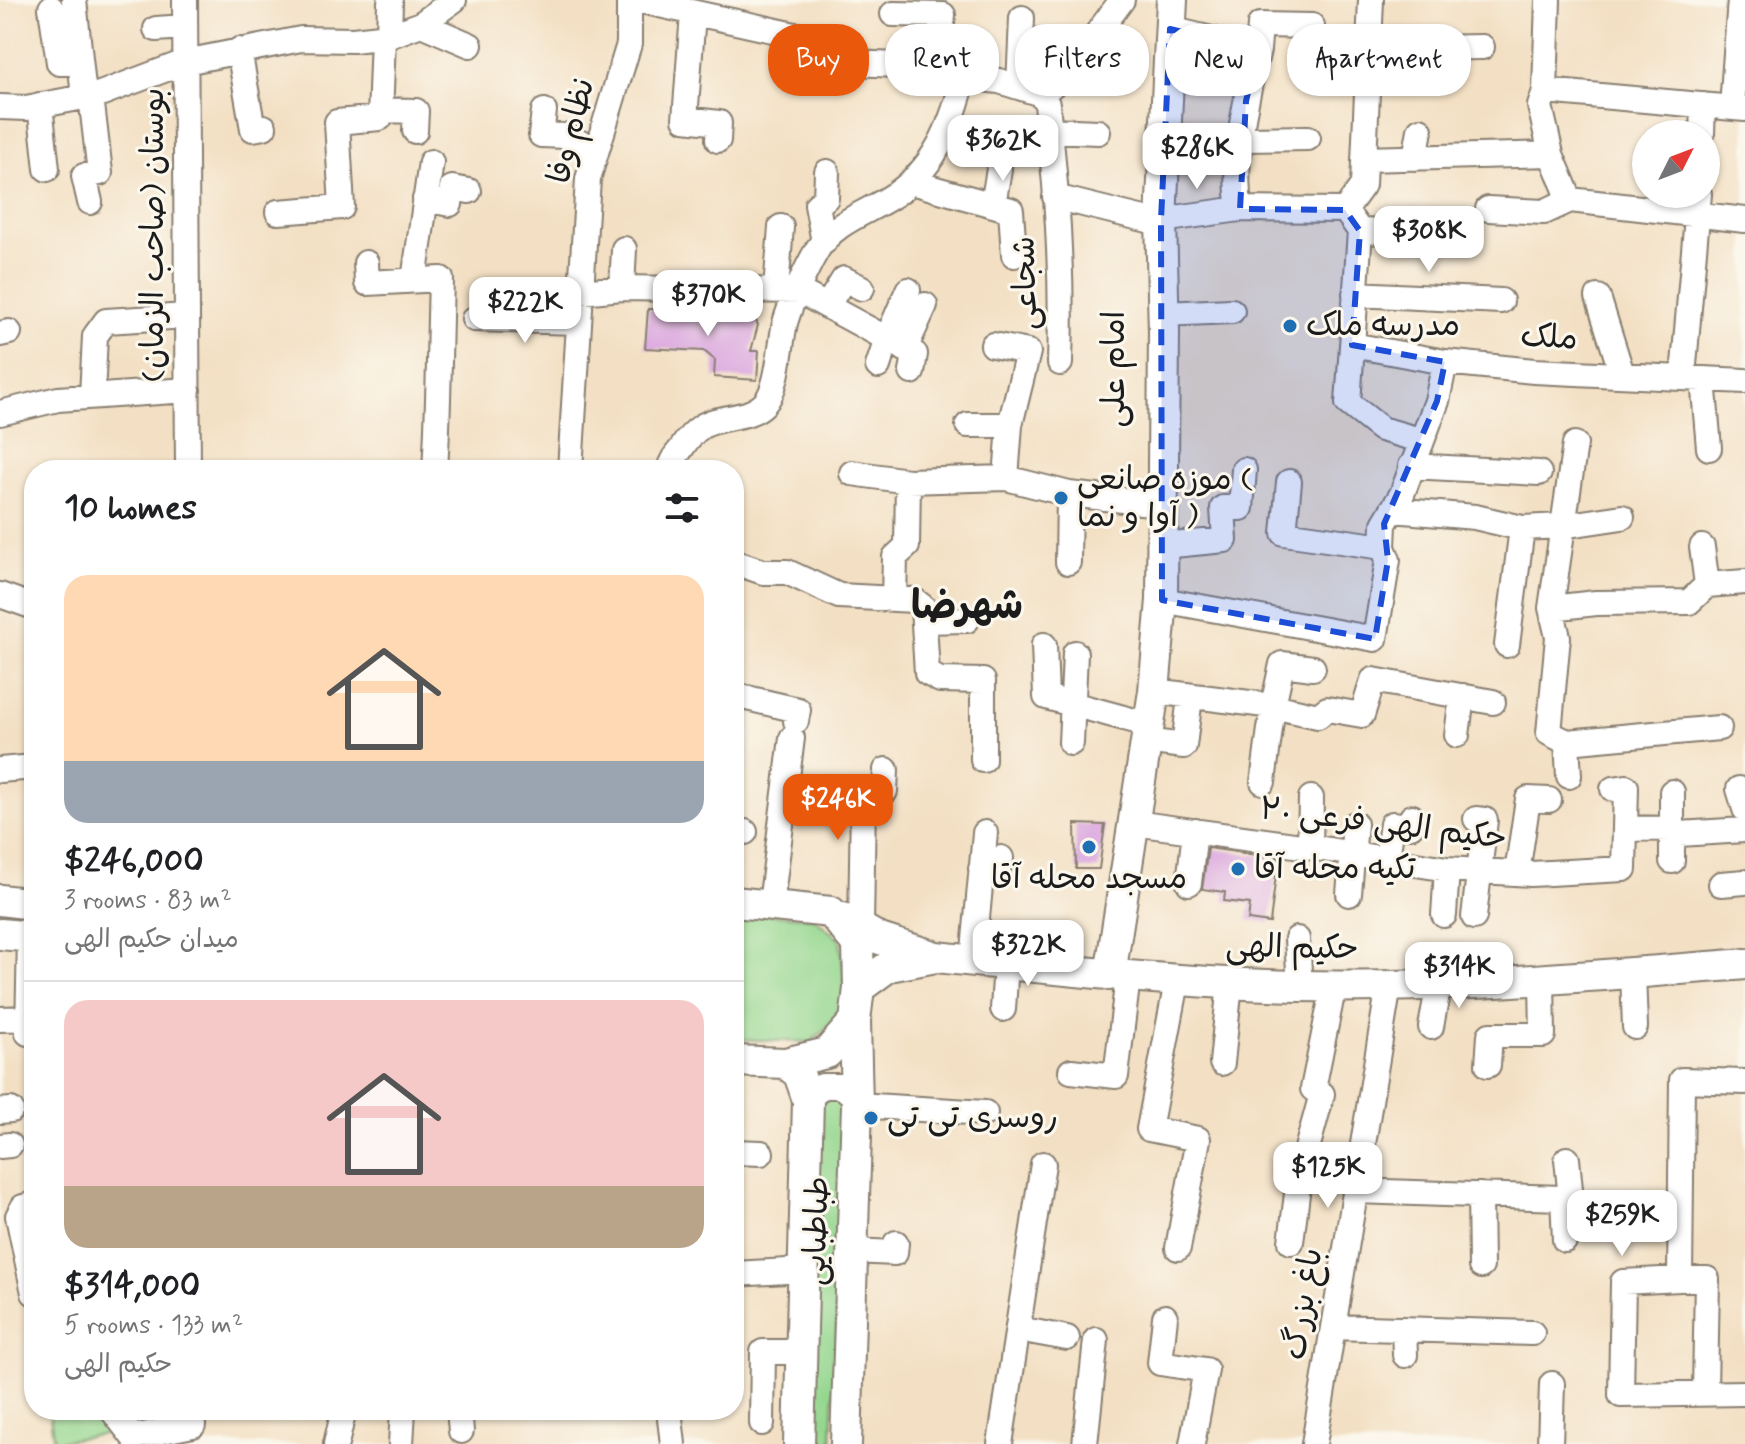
<!DOCTYPE html>
<html lang="en">
<head>
<meta charset="utf-8">
<style>
	:root { --surface:#fff; --page:#f2f2f2; --text:#202124; --muted:#757577; --line:#e0e0e0; --accent:#ea580c }
	body { margin:0; font-family:Mynerve,"Playpen Sans Arabic",sans-serif; background:var(--page); color:var(--text); height:100vh; display:flex; flex-direction:column; font-size:30px; white-space:nowrap }
	* { box-sizing:border-box; margin:0 }
	p { font-size:26px; color:var(--muted) }
	.icon { flex:none; width:44px; height:44px; fill:none; stroke:currentColor; stroke-width:2; stroke-linecap:round; stroke-linejoin:round }
	.map { position:relative; flex:1; overflow:hidden }
	.sheet { position:absolute; left:24px; top:460px; width:720px; height:960px; display:flex; flex-direction:column; background:var(--surface); border-radius:32px; box-shadow:0 2px 6px #0004 }
	.sheet>* { flex:none }
	.hud { position:absolute; left:768px; top:24px; width:760px; height:72px; display:flex; gap:16px }
	.needle { width:52px; rotate:48deg }
	.fabs { position:absolute; left:1632px; top:120px; display:grid; gap:16px }
	.fabs a { display:grid; place-items:center; width:88px; height:88px; border-radius:50%; background:var(--surface); box-shadow:0 2px 6px #0004; font-size:40px }
	.price { position:absolute; translate:-50% -68px; padding:0 18px; border-radius:16px; background:#fff; color:#222; font-size:26px; line-height:52px; filter:drop-shadow(0 2px 4px #0008) }
	.price::after { content:''; position:absolute; left:50%; top:48px; width:24px; height:18px; margin-left:-12px; background:inherit; clip-path:polygon(0 0,100% 0,50% 100%) }
	.price.on { background:var(--accent); color:#fff }
	ul { padding:0; list-style:none }
	li { display:grid; align-content:center; gap:16px; height:424px; padding:0 40px }
	li+li { border-top:2px solid var(--line) }
	li span { display:grid; place-items:center; height:248px; border-radius:24px; color:#555 }
	li>.icon { margin-inline-start:auto }
	span .icon { width:144px; height:144px; fill:#fffc; stroke-width:1 }
	li b { font-size:34px }
	h2 { display:flex; justify-content:space-between; align-items:center; height:96px; padding:0 40px; font-size:34px }
	.chip { padding:0 28px; border-radius:32px; background:var(--surface); box-shadow:0 2px 6px #0004; font-size:28px; line-height:72px }
	.chip.on { background:var(--accent); color:#fff }
	.map>svg:first-child { display:block }
	.green { fill:#95d78f; stroke:#587a56; stroke-width:2 }
	.building { fill:#d8a0de }
	.lines { fill:none; stroke-linecap:round; stroke-linejoin:round }
	.minor-casing { stroke:#887e70; stroke-width:28 }
	.major-casing { stroke:#887e70; stroke-width:34 }
	.minor { stroke:#fff; stroke-width:24 }
	.major { stroke:#fff; stroke-width:30 }
	.marked { fill:#1d4ed8; fill-opacity:0.2; stroke:#1d4ed8; stroke-width:6; stroke-dasharray:16 10; stroke-linejoin:round }
	.poi-dot { fill:#1f6fb2; stroke:#fbf7ec; stroke-width:3 }
	.labels { text-anchor:middle; dominant-baseline:central; stroke-width:6; stroke-linejoin:round; paint-order:stroke }
	.street-label { font-size:32px; fill:#1c1c1c; stroke:#fbf7ec }
	.poi-label { font-size:32px; fill:#1c1c1c; stroke:#fbf7ec; text-anchor:start }
	.district-label { font-size:40px; font-weight:bold; fill:#1c1c1c; stroke:#fbf7ec }
</style>
</head>
<body>
<div class="map">
<svg width="1745" height="1444" viewBox="0 0 1745 1444">
	<rect width="100%" height="100%" fill="#fbf7ec"/>
	<filter id="ink" filterUnits="userSpaceOnUse"><feTurbulence type="fractalNoise" baseFrequency=".0125" numOctaves="2"/><feDisplacementMap in="SourceGraphic" scale="16" xChannelSelector="R" yChannelSelector="G"/><feConvolveMatrix kernelMatrix="1 2 1 2 8 2 1 2 1" color-interpolation-filters="sRGB"/></filter>
	<filter id="wash" filterUnits="userSpaceOnUse"><feTurbulence type="fractalNoise" baseFrequency=".006" numOctaves="4" result="noise"/><feDisplacementMap in="SourceGraphic" scale="32" xChannelSelector="R" yChannelSelector="G"/><feGaussianBlur stdDeviation="1.8" result="paint"/><feColorMatrix in="noise" values="0 0 0 0 0 0 0 0 0 0 0 0 0 0 0 0 0 1.4 0 .05"/><feComposite in="paint" operator="in"/></filter>
	<g filter="url(#wash)">
		<rect width="100%" height="100%" fill="#f3e0c4"/>
		<path class="green" d="M734,912L814,918L840,940C846,990 853,1008 811,1042L734,1039Z
			M834,1093L844,1103L832,1444H808L817,1101Z
			M49,1410H96L111,1433L54,1442Z"/>
		<g id="blocks">
			<path class="building" d="M708,305H716L722,315L732,310L754,316L758,325L751,351H759L757,380L714,377L715,360L704,351L645,348L648,309H706Z
				M1075,824L1105,825L1099,869H1076Z
				M1208,848L1278,858L1270,923L1248,920L1250,904L1224,901L1225,892L1202,889Z"/>
		</g>
	</g>
	<g filter="url(#ink)">
		<use href="#blocks" fill-opacity="0" stroke="#887e70" stroke-width="2"/>
		<g class="lines">
			<defs>
				<path id="minor" d="M74,0L84,97
					M185,0L188,470
					M637,0L822,41L854,63L917,66L964,77L999,81L1041,94L1047,104C1057,189 1063,277 1060,363
					M1548,0L1545,91L1540,106L1551,154L1570,200
					M51,8L59,63L80,62
					M693,14L685,119L719,123L718,140
					M893,14L943,15L936,70
					M421,24L470,45
					M156,29L185,27
					M1170,29L1258,50C1246,99 1231,160 1240,209L1345,210L1360,231L1348,403L1381,429L1420,440
					M389,36L390,2
					M1368,49L1482,47
					M239,50L253,129L264,127
					M1258,50L1260,25L1312,26
					M794,61L797,35
					M1019,86L1022,18
					M1545,91L1745,109
					M1041,94L1067,74L1122,0
					M40,105L47,169
					M0,107L26,108L100,94L185,62L301,39L353,40L389,36L421,24L454,0
					M1732,107L1740,0
					M381,110L416,111L415,131
					M544,111L541,135L567,136L596,151
					M1050,130L1098,132
					M1702,134L1703,105
					M1242,139L1308,138
					M1415,158L1420,130
					M1364,159L1551,154
					M911,182L1011,210L1014,255
					M1055,197L1148,220
					M425,199L450,204L452,188L469,191
					M1570,200L1745,220
					M90,202L84,176L100,173L91,96
					M993,205L999,169
					M1488,209L1544,212L1570,200
					M1345,210L1363,185L1371,0
					M278,212L342,207L337,122L380,118L383,37
					M1161,220L1240,209
					M1360,231L1451,234
					M824,242L817,205L826,198L827,172
					M366,263L367,283L441,279C439,342 439,406 435,470
					M414,280L431,162
					M622,288L624,249
					M776,290L781,227
					M581,292L622,288L799,291L915,354L912,372
					M1355,294L1501,301
					M1598,297L1622,374
					M827,306L844,279L862,288
					M1163,314L1232,311
					M474,319L579,322
					M0,334L9,332
					M993,345L1028,352L1010,425L1006,478
					M1352,345L1445,362L1534,371L1745,381
					M905,349L925,305
					M878,366L887,339L908,290
					M1683,376L1699,194
					M1703,379L1709,448
					M92,396L95,336L106,321L187,316
					M0,413L58,399L188,390
					M968,425H1010
					M1575,444L1551,608L1558,637L1549,733L1567,742L1719,728
					M1411,466L1539,473
					M570,470L588,179L629,44V0
					M669,470C671,461 675,456 681,449C686,441 693,432 701,427C719,415 748,420 764,404C779,389 780,344 785,323C791,302 806,269 817,250C836,219 872,212 900,191C938,163 953,120 964,77
					M852,473L908,481L1006,478L1069,494L1150,503
					M1392,510L1475,517L1522,528L1562,526L1622,517
					M1163,546L1225,540L1223,508H1241L1244,470
					M1383,547L1384,524L1402,494L1437,401L1445,362
					M1702,547L1707,585
					M734,562L763,572H787L839,596L914,600L923,607L927,673L940,680L983,681V760
					M1068,562L1069,494
					M0,595L34,607
					M894,599L895,557L907,546L908,481
					M1162,600L1375,639L1388,560L1383,547L1284,533L1289,482
					M1551,608L1596,603L1689,602L1707,585L1745,582
					M924,621L967,620
					M1044,645L1046,697L1135,721
					M1507,645L1522,528
					M1154,691L1273,706L1318,716L1327,709L1362,715L1373,680L1493,702
					M734,695L798,710L796,721
					M1457,735L1462,696
					M1567,742L1569,776
					M1071,743L1075,653
					M1161,743L1184,746L1190,697
					M0,770L34,767
					M1263,782L1273,706L1282,664L1313,668
					M1739,789L1745,809
					M1672,792V861
					M1134,823L1323,849L1447,869L1531,874L1624,869L1626,787L1613,789
					M1625,828L1671,829L1679,834L1745,830
					M734,832H745
					M1310,847L1311,798
					M1387,859L1392,824L1411,826L1412,817
					M981,869L998,870L1001,858
					M1517,873L1528,799L1549,800
					M1189,883L1195,831
					M1721,884L1745,882
					M1349,894L1355,824
					M771,904L792,738
					M1444,915L1447,869
					M1474,917L1485,820L1476,819
					M861,928L863,799L885,791L886,770
					M1297,939L1300,986
					M973,961L985,833
					M1633,973L1635,1027
					M1177,982L1149,1129L1198,1139L1178,1248
					M1003,1009L1006,964
					M0,1019L28,1018
					M1431,1027L1439,983
					M28,1033L30,936
					M1222,1063L1230,983
					M1488,1065L1490,1035H1543L1542,980
					M1071,1071L1116,1076L1128,977
					M1745,1082L1682,1080L1680,1279L1623,1282L1621,1395L1745,1393
					M808,1100L822,1086H842L857,1099
					M857,1105L985,1113
					M0,1111L11,1110
					M0,1146L10,1145
					M734,1152L761,1153
					M1355,1191L1563,1198
					M1480,1195L1481,1266
					M34,1204L23,1207L18,1216L34,1293
					M1565,1240L1563,1198L1570,1189L1567,1159
					M1291,1242L1299,1178L1322,1094L1313,1089L1334,985
					M852,1251L895,1253L896,1243
					M734,1274L804,1270
					M1680,1279H1707L1705,1392
					M1165,1317L1160,1363L1206,1370L1192,1444
					M1333,1327L1532,1333
					M1018,1329L1067,1338
					M1404,1329L1405,1355
					M112,1410L133,1437L193,1425
					M459,1410L461,1431
					M669,1410L673,1444
					M762,1423L763,1352H802
					M336,1444L344,1410
					M401,1444L403,1410
					M1000,1444L1043,1164
					M1085,1444L1096,1340
					M1314,1444L1389,985
					M1550,1444L1552,1384"/>
				<path id="major" d="M0,900L34,904
					M734,902L831,912L858,945L859,988L855,1021L827,1053L785,1063L734,1061
					M843,918L880,939L936,957L889,966L859,988
					M0,934L34,937
					M936,957C1056,969 1176,983 1298,986C1447,989 1596,976 1745,964
					M1110,975L1154,691L1162,600L1164,332L1161,220L1172,0
					M785,1063L799,1074L808,1100L799,1444
					M846,1444L857,1105L855,1021"/>
			</defs>
			<use href="#minor" class="minor-casing"/>
			<use href="#major" class="major-casing"/>
			<use href="#minor" class="minor"/>
			<use href="#major" class="major"/>
		</g>
	</g>
	<path class="marked" d="M1170,29L1258,50L1246,101L1240,209L1345,210L1360,231L1352,345L1445,362L1437,401L1384,524L1388,560L1375,639L1162,600L1161,220Z"/>
	<g class="poi-dot">
		<circle cx="1290" cy="326" r="8"/>
		<circle cx="1061" cy="498" r="8"/>
		<circle cx="1089" cy="847" r="8"/>
		<circle cx="1238" cy="869" r="8"/>
		<circle cx="871" cy="1118" r="8"/>
	</g>
	<g class="labels">
		<g class="street-label">
			<text transform="translate(572 131) rotate(-76)">نظام وفا</text>
			<text transform="translate(154 235) rotate(-90)">بوستان (صاحب الزمان)</text>
			<text transform="translate(1026 283) rotate(-92)">شجاعی</text>
			<text transform="translate(1549 338) rotate(3)">ملک</text>
			<text transform="translate(1115 369) rotate(-90)">امام علی</text>
			<text transform="translate(1383 824) rotate(7)">حکیم الهی فرعی ۲۰</text>
			<text transform="translate(1292 948) rotate(1)">حکیم الهی</text>
			<text transform="translate(817 1231) rotate(-88)">طباطبایی</text>
			<text transform="translate(1304 1304) rotate(-81)">باغ بزرگ</text>
		</g>
		<g class="poi-label">
			<text x="1306" y="326">مدرسه ملک</text>
			<text x="1077" y="480">موزه صانعی (<tspan x="1077" dy="37">آوا و نما )</tspan></text>
			<text x="1254" y="869">تکیه محله آقا</text>
			<text x="1089" y="879" text-anchor="middle">مسجد محله آقا</text>
			<text x="887" y="1118">روسری تی تی</text>
		</g>
		<g class="district-label">
			<text x="967" y="607">شهرضا</text>
		</g>
	</g>
</svg>
<div class="fabs">
<a><svg class="needle" viewBox="-14 -14 28 28"><path d="M0-13l5 13h-10z" fill="#e53935"/><path d="M0 13l5-13h-10z" fill="#757577"/></svg></a>
</div>
<b class="price" style="left:1003px;top:183px">$362K</b>
<b class="price" style="left:1197px;top:191px">$286K</b>
<b class="price" style="left:1429px;top:274px">$308K</b>
<b class="price" style="left:708px;top:338px">$370K</b>
<b class="price" style="left:525px;top:345px">$222K</b>
<b class="price on" style="left:838px;top:842px">$246K</b>
<b class="price" style="left:1028px;top:988px">$322K</b>
<b class="price" style="left:1459px;top:1010px">$314K</b>
<b class="price" style="left:1328px;top:1210px">$125K</b>
<b class="price" style="left:1622px;top:1258px">$259K</b>
<div class="hud">
<a class="chip on">Buy</a>
<a class="chip">Rent</a>
<a class="chip">Filters</a>
<a class="chip">New</a>
<a class="chip">Apartment</a>
</div>
<section class="sheet">
<h2>10 homes<svg class="icon" aria-label="filters" viewBox="0 0 24 24"><path d="M4 7h16M4 17h16"/><circle cx="9" cy="7" r="2"/><circle cx="15" cy="17" r="2"/></svg></h2>
<ul>
<li><span style="background:linear-gradient(#ffd9b3 75%,#9aa5b1 0)"><svg class="icon" aria-label="home" viewBox="0 0 24 24"><path d="M3 11l9-7 9 7M6 9v11h12V9"/></svg></span><div><b>$246,000</b><p>3 rooms · 83 m²</p><p>میدان حکیم الهی</p></div></li>
<li><span style="background:linear-gradient(#f6c9c9 75%,#b9a48a 0)"><svg class="icon" aria-label="home" viewBox="0 0 24 24"><path d="M3 11l9-7 9 7M6 9v11h12V9"/></svg></span><div><b>$314,000</b><p>5 rooms · 133 m²</p><p>حکیم الهی</p></div></li>
</ul>
</section>
</div>
</body>
</html>
